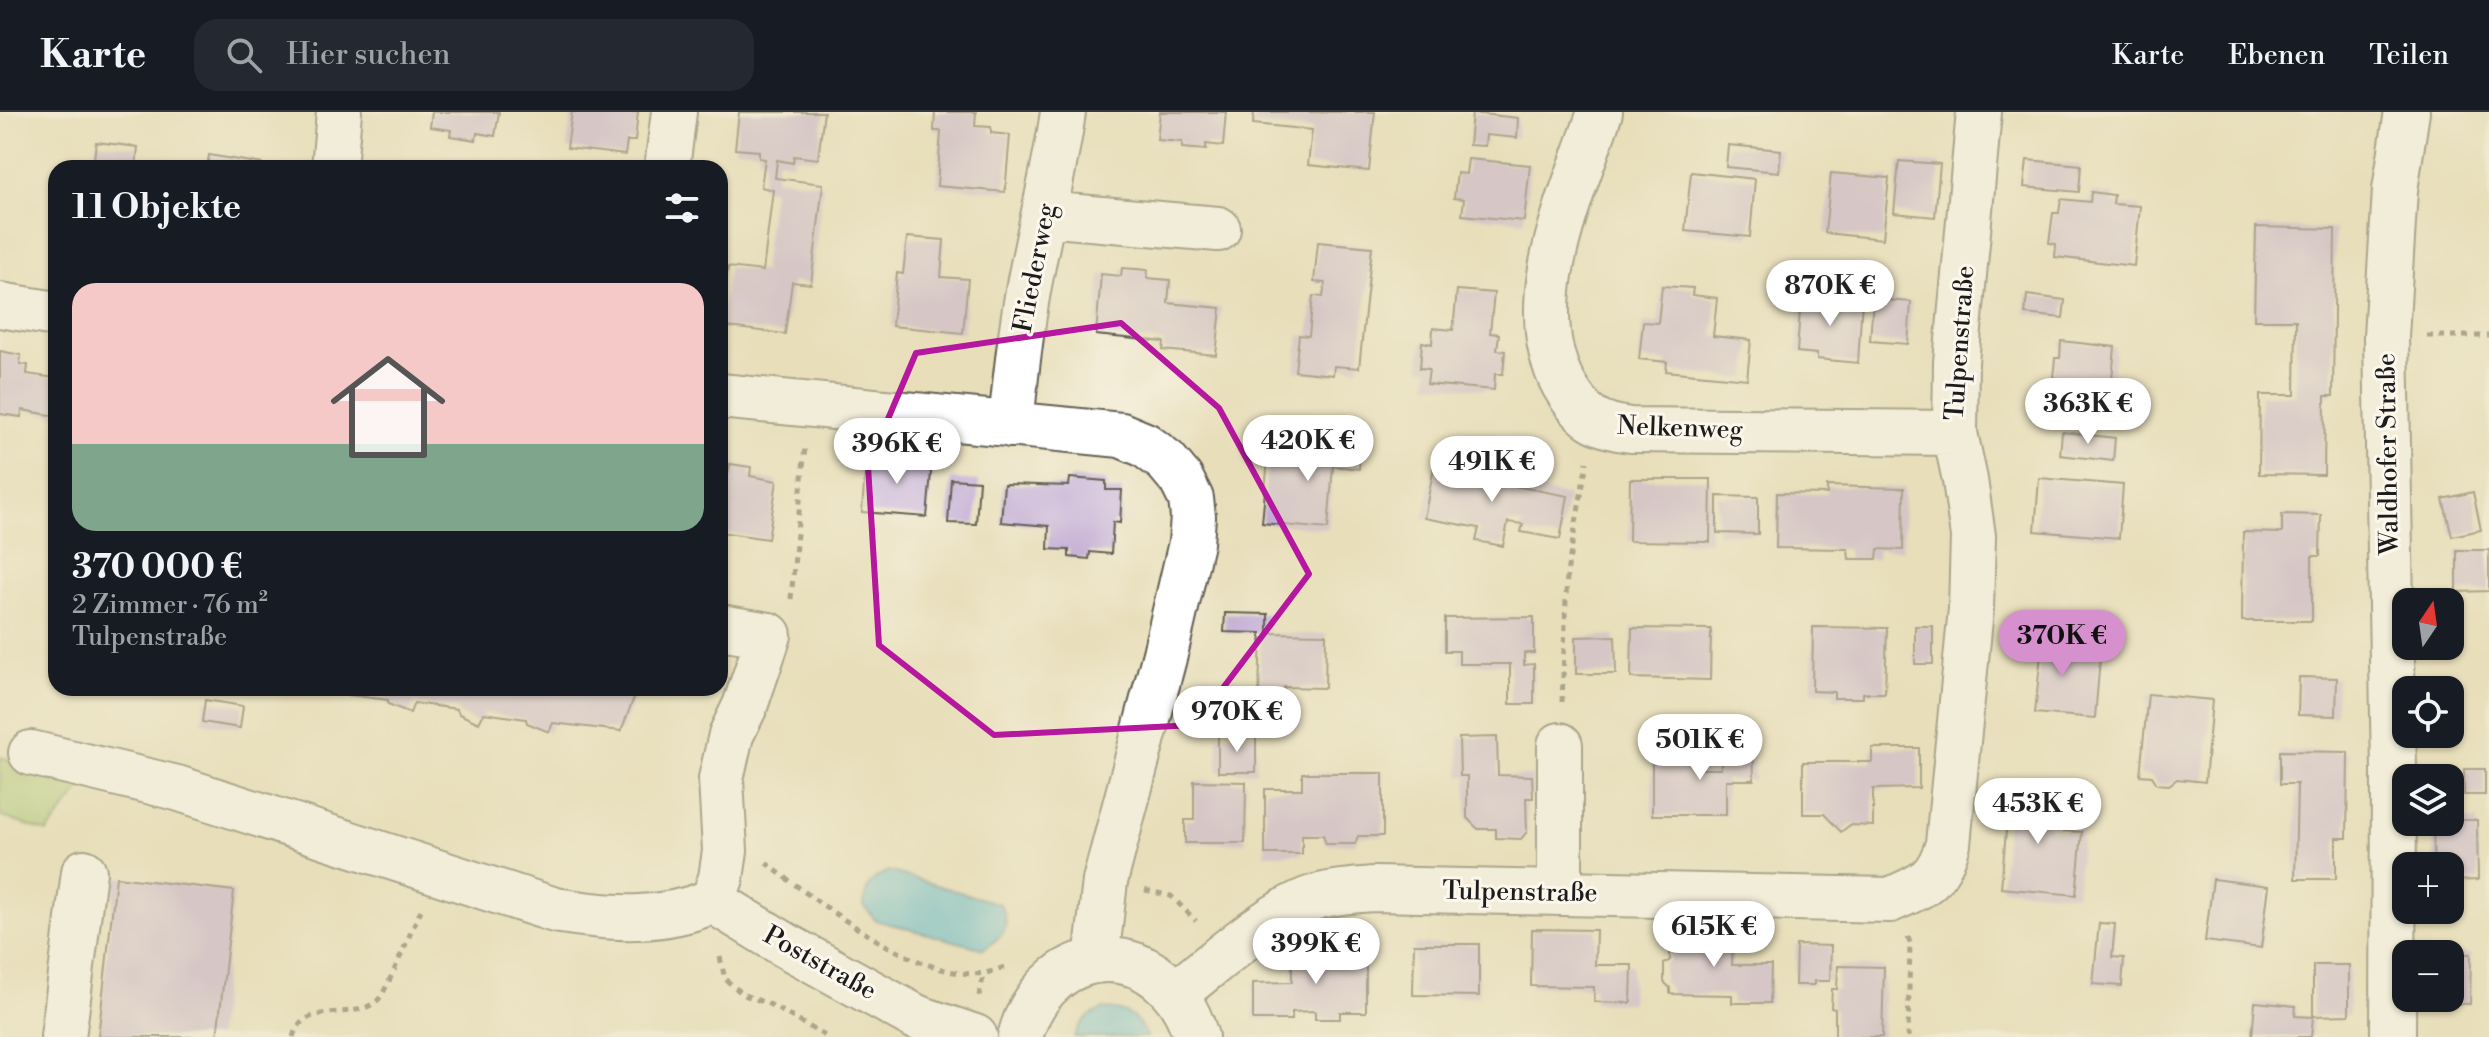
<!DOCTYPE html>
<html lang="de">
<head>
<meta charset="utf-8">
<style>
	:root { --surface:#171b24; --page:#242831; --text:#f1f3f6; --muted:#9ea1a6; --line:#363941; --accent:#d690ce }
	body { margin:0; font-family:"Libre Bodoni",serif; background:var(--page); color:var(--text); height:100vh; display:flex; flex-direction:column; font-size:30px; white-space:nowrap }
	* { box-sizing:border-box; margin:0 }
	p { font-size:26px; color:var(--muted) }
	.icon { flex:none; width:44px; height:44px; fill:none; stroke:currentColor; stroke-width:2; stroke-linecap:round; stroke-linejoin:round }
	.map { position:relative; flex:1; overflow:hidden }
	.sheet { position:absolute; left:48px; top:48px; width:680px; height:536px; display:flex; flex-direction:column; background:var(--surface); border-radius:24px; box-shadow:0 2px 6px #0004 }
	.sheet>* { flex:none }
	.needle { width:52px; rotate:13deg }
	.tools { position:absolute; left:2392px; top:476px; display:grid; gap:16px }
	.tools a { display:grid; place-items:center; width:72px; height:72px; border-radius:16px; background:var(--surface); box-shadow:0 2px 6px #0004; font-size:40px }
	.price { position:absolute; translate:-50% -68px; padding:0 18px; border-radius:28px; background:#fff; color:#222; font-size:26px; line-height:52px; filter:drop-shadow(0 2px 4px #0008) }
	.price::after { content:''; position:absolute; left:50%; top:48px; width:24px; height:18px; margin-left:-12px; background:inherit; clip-path:polygon(0 0,100% 0,50% 100%) }
	.price.current { background:var(--accent); color:#111 }
	ul { padding:0; list-style:none }
	li { display:grid; align-content:center; gap:16px; height:424px; padding:0 24px }
	li+li { border-top:2px solid var(--line) }
	li span { display:grid; place-items:center; height:248px; border-radius:24px; color:#555 }
	li>.icon { margin-inline-start:auto }
	span .icon { width:144px; height:144px; fill:#fffc; stroke-width:1 }
	li b { font-size:34px }
	h2 { display:flex; justify-content:space-between; align-items:center; height:96px; padding:0 24px; font-size:34px }
	header { display:flex; align-items:center; gap:48px; box-sizing:border-box; height:112px; padding:0 40px; background:var(--surface); border-bottom:2px solid var(--line) }
	header strong { font-size:38px }
	nav { display:flex; gap:44px; margin-inline-start:auto; font-size:28px }
	.search { width:560px; height:72px; background:var(--page); display:flex; align-items:center; gap:20px; box-sizing:border-box; padding:0 28px; border-radius:24px; color:var(--muted); font-size:30px }
	.map>svg:first-child { display:block }
	.green { fill:#a1c46d; stroke:#5e7044; stroke-width:2 }
	.water { fill:#56b9d4; stroke:#396a78; stroke-width:2 }
	.building { fill:#c1aad4 }
	.lines { fill:none; stroke-linecap:round; stroke-linejoin:round }
	.minor-casing { stroke:#636053; stroke-width:48 }
	.path { stroke:#636053; stroke-width:5; stroke-dasharray:6 6; stroke-linecap:butt }
	.minor { stroke:#fff; stroke-width:44 }
	.marked { fill:none; stroke:#b5179e; stroke-width:6; stroke-linejoin:round }
	.labels { text-anchor:middle; dominant-baseline:central; stroke-width:6; stroke-linejoin:round; paint-order:stroke }
	.street-label { font-size:26px; fill:#1c1c1c; stroke:#fbf7ec }
</style>
</head>
<body>
<header>
<strong>Karte</strong>
<div class="search"><svg class="icon" aria-label="search" viewBox="0 0 24 24"><circle cx="10" cy="10" r="6"/><path d="M15 15l6 6"/></svg>Hier suchen</div>
<nav><a>Karte</a><a>Ebenen</a><a>Teilen</a></nav>
</header>
<div class="map">
<svg width="2489" height="925" viewBox="0 0 2489 925">
	<rect width="100%" height="100%" fill="#fbf7ec"/>
	<filter id="ink" filterUnits="userSpaceOnUse"><feTurbulence type="fractalNoise" baseFrequency=".0125" numOctaves="2"/><feDisplacementMap in="SourceGraphic" scale="16" xChannelSelector="R" yChannelSelector="G"/><feConvolveMatrix kernelMatrix="1 2 1 2 8 2 1 2 1" color-interpolation-filters="sRGB"/></filter>
	<filter id="wash" filterUnits="userSpaceOnUse"><feTurbulence type="fractalNoise" baseFrequency=".006" numOctaves="4" result="noise"/><feDisplacementMap in="SourceGraphic" scale="32" xChannelSelector="R" yChannelSelector="G"/><feGaussianBlur stdDeviation="1.8" result="paint"/><feColorMatrix in="noise" values="0 0 0 0 0 0 0 0 0 0 0 0 0 0 0 0 0 1.4 0 .05"/><feComposite in="paint" operator="in"/></filter>
	<g filter="url(#wash)">
		<rect width="100%" height="100%" fill="#e8deba"/>
		<path class="green" d="M0,645L88,668L47,720L0,704Z"/>
		<path class="water" d="M889,759L1000,792C1012,814 1004,824 984,837L875,808L864,794C865,775 870,766 889,759Z
			M1103,897C1125,897 1138,904 1147,925H1074C1080,910 1088,903 1103,897Z"/>
		<g id="blocks">
			<path class="building" d="M432,0H499L495,24L477,21L476,28L450,24L451,18L430,15Z
				M572,0H638L635,29H627L625,43L567,36Z
				M739,0H824L818,47L794,44L793,51L777,48L775,66L823,72L811,172L792,170L785,222L720,214L728,155L763,159L773,78L761,75L765,47L759,46V39L735,37Z
				M935,0H976L975,14L991,15V21L1010,23L1005,80L937,74L941,19H934Z
				M1160,0H1226L1223,34L1206,32V38L1182,36V30L1157,28Z
				M1254,0H1375L1369,59L1308,53L1312,18L1253,12Z
				M1472,1L1518,6L1517,26L1486,23L1485,34L1469,33Z
				M96,30L138,35L136,56H93Z
				M1728,33L1781,38L1779,60L1726,55Z
				M209,43L263,52L262,56H207Z
				M1468,47L1530,53L1524,109L1462,103L1464,87L1454,86L1457,61L1466,62Z
				M2027,48L2081,53L2079,80L2024,75Z
				M1899,49L1940,52L1935,105L1894,101Z
				M1691,60L1755,67L1750,125L1685,119Z
				M1831,61L1889,66L1883,127L1825,121Z
				M2091,80L2114,83L2113,92L2140,94L2134,154L2055,145L2056,132L2049,131L2053,101H2059L2061,87L2090,90Z
				M2256,115L2335,117L2333,284H2325L2324,363L2259,362L2260,283H2295L2296,208H2254Z
				M907,125L944,128L941,165L968,167L963,221L892,214L897,161L903,162Z
				M1318,130L1372,135L1359,256L1334,254L1333,263L1295,259L1299,223L1309,224L1313,184L1323,185L1325,171L1314,170Z
				M1122,156L1148,158L1147,166L1170,168L1168,191L1221,196L1216,243L1163,238L1164,230L1096,223L1101,162L1121,164Z
				M1662,174L1693,176L1692,183L1717,186L1713,224L1751,228L1747,267L1666,259L1667,250L1639,247L1643,210L1658,211Z
				M1457,178L1494,181L1490,221L1499,222L1497,238L1505,239L1503,262H1495L1494,278L1427,272L1429,257L1420,256L1422,230L1432,232L1433,216L1453,218Z
				M2027,183L2065,188L2063,206L2025,202Z
				M1801,184L1862,188L1858,251L1817,247V242L1797,240Z
				M1873,187L1911,190L1908,232L1870,229Z
				M2061,229L2115,235L2110,288L2056,283L2058,266H2053L2055,246H2060Z
				M0,239L21,243L20,252L28,253L27,262L56,266V304L22,298L21,305L0,302Z
				M1324,320L1362,324L1359,357L1333,354L1328,417L1262,411L1268,347L1288,350L1289,340L1322,343Z
				M2062,320L2115,326L2113,349L2060,343Z
				M866,343L932,349L927,405L862,400Z
				M1435,350L1516,365L1515,374L1568,384L1560,427L1521,420L1523,412L1508,410L1503,434L1476,429L1479,416L1424,406Z
				M730,352L751,355L750,364L777,369L768,427L720,420V360L728,362Z
				M1070,366L1106,369V378H1122L1120,411L1113,410L1111,442L1090,440L1089,447L1069,445V438L1048,437L1049,414L1001,410L1004,372L1069,374Z
				M2039,366L2123,373L2119,426L2035,419Z
				M951,367L979,369L976,412L948,411Z
				M1630,367H1711L1710,430L1629,429Z
				M1827,374L1904,376L1903,438L1878,437L1877,447H1849L1848,437L1776,436L1777,381L1827,382Z
				M2473,380L2481,418L2452,424L2443,387Z
				M1717,384L1758,385V422L1717,421Z
				M2282,402L2321,403L2320,444H2312V509H2242L2243,420L2282,421Z
				M2457,438H2489V479L2457,480Z
				M1225,501L1268,502V521L1326,522L1325,576L1284,575V581L1259,580L1261,521L1224,520Z
				M1534,505V541H1524V553L1534,552V592H1510V552H1459V539H1445V506Z
				M1915,514H1933V552H1915Z
				M1813,515L1887,516L1885,581H1863V586H1834V580L1812,579Z
				M1632,516L1711,517L1710,568L1631,566Z
				M2019,519L2057,523L2055,542L2100,546L2095,606L2035,601L2041,541L2017,539Z
				M1615,524L1616,562H1576V525Z
				M2299,565L2337,566L2336,604L2298,603Z
				M349,576H648L647,580L637,578L621,619L553,611L549,620L527,611L526,607L484,601L479,611L459,602L457,597L414,591L410,601L388,592V588L348,583Z
				M2148,582L2212,588L2205,670L2177,667L2169,673L2157,672L2152,664L2140,663Z
				M205,588L243,594L240,616L202,610Z
				M1218,623H1256V660H1218Z
				M1497,625L1498,663L1532,664L1533,686H1526L1527,720L1521,727L1496,726V717H1478L1467,706V664H1460L1459,626Z
				M1721,629H1753L1754,668H1726V703H1652V648H1701V657H1721Z
				M1872,636H1919V676L1873,677V714L1850,713L1841,720L1824,702H1803V650H1872Z
				M2280,639L2348,640L2347,726H2336V767H2295L2297,672H2280Z
				M2464,657H2485V683H2464Z
				M1302,661H1383V724H1358L1355,732H1326L1323,723H1302V742H1265V677H1302Z
				M1194,669L1246,670L1245,731H1185V708H1194Z
				M2010,673L2053,677L2049,718L2082,720L2076,783L2001,776Z
				M2450,708H2477L2478,768L2450,769V754H2434L2433,710H2450Z
				M116,765L234,779L217,925H98Z
				M2213,767L2269,774L2261,836L2205,829Z
				M2099,811L2115,812L2112,845L2124,846L2122,874L2093,872Z
				M1532,817L1596,818L1595,853H1632L1631,891L1594,890V875L1531,874Z
				M1670,820H1733L1732,853H1771L1770,891H1732V883L1670,882V876L1664,870V852L1670,848Z
				M1325,832H1348V838H1366V900H1340V907H1315V899L1292,900V908H1253V871L1292,870V838L1325,837Z
				M1414,832H1479V884L1413,883Z
				M1796,833L1831,834L1830,869H1814V873H1795Z
				M2450,842H2471L2470,892L2429,891V886H2450Z
				M2313,853H2349V903L2313,904Z
				M1838,854L1884,855L1882,925H1835V897L1831,896L1832,877H1837Z
				M2255,890L2296,894L2295,904L2313,905L2311,925H2252Z"/>
		</g>
	</g>
	<g filter="url(#ink)">
		<use href="#blocks" fill-opacity="0" stroke="#636053" stroke-width="2"/>
		<g class="lines">
			<defs>
				<path id="minor" d="M1600,0C1574,81 1519,190 1564,273C1582,304 1596,314 1631,318L1955,321
					M334,56L339,0
					M667,56L674,0
					M1044,102L1218,117
					M0,193L56,202
					M720,284L1121,323L1145,333L1166,349L1181,367L1191,387L1193,405L1191,431L1165,542L1105,769L1096,849
					M1011,313C1016,259 1022,205 1033,153C1043,101 1056,52 1063,0
					M31,641L177,676L555,798C611,807 660,811 713,789L721,766L725,739L721,667L731,623L745,594L769,523L720,515
					M1560,781V633
					M713,789L785,833L916,905L975,925
					M1176,881C1212,853 1266,804 1307,788C1329,780 1351,779 1374,777L1890,788C1924,773 1937,769 1948,732L1971,497L1973,424L1965,368L1955,321L1956,250L1979,0
					M63,925L84,760
					M1020,925C1048,822 1167,823 1196,925
					M2393,925L2394,658L2386,224L2395,78L2407,0"/>
			</defs>
			<use href="#minor" class="minor-casing"/>
			<path class="path" d="M2427,224H2489
				M791,487L805,334
				M1562,590L1567,461L1587,350
				M766,751C816,788 919,871 984,861C992,860 1001,856 1008,854
				M1145,778L1171,784L1196,809
				M1908,825L1910,831L1908,925
				M720,845L725,867L744,883L769,892L827,925
				M979,884L984,861
				M293,925C304,887 353,911 378,888C386,881 413,814 421,798"/>
			<use href="#minor" class="minor"/>
		</g>
	</g>
	<path d="M0 0H2489V925H0ZM1121,211L1219,296L1309,462L1195,613L994,623L879,533L868,354L916,241Z" fill="#e8deba" fill-opacity=".55" fill-rule="evenodd"/>
	<path class="marked" d="M1121,211L1219,296L1309,462L1195,613L994,623L879,533L868,354L916,241Z"/>
	<g class="labels">
		<g class="street-label">
			<text transform="translate(1035 156) rotate(-79)">Fliederweg</text>
			<text transform="translate(1960 231) rotate(-86)">Tulpenstraße</text>
			<text transform="translate(1680 316) rotate(2)">Nelkenweg</text>
			<text transform="translate(2388 342) rotate(-91)">Waldhofer Straße</text>
			<text transform="translate(1520 780) rotate(1)">Tulpenstraße</text>
			<text transform="translate(820 851) rotate(29)">Poststraße</text>
		</g>
	</g>
</svg>
<div class="tools">
<a><svg class="needle" viewBox="-14 -14 28 28"><path d="M0-13l5 13h-10z" fill="#e53935"/><path d="M0 13l5-13h-10z" fill="#9ea1a6"/></svg></a>
<a><svg class="icon" aria-label="locate" viewBox="0 0 24 24"><circle cx="12" cy="12" r="6"/><path d="M12 2v4M12 18v4M2 12h4M18 12h4"/></svg></a>
<a><svg class="icon" aria-label="layers" viewBox="0 0 24 24"><path d="M12 4l9 5-9 5-9-5zM3 14l9 5 9-5"/></svg></a>
<a>+</a>
<a>−</a>
</div>
<b class="price" style="left:1830px;top:216px">870K €</b>
<b class="price" style="left:2088px;top:334px">363K €</b>
<b class="price" style="left:1308px;top:371px">420K €</b>
<b class="price" style="left:897px;top:374px">396K €</b>
<b class="price" style="left:1492px;top:392px">491K €</b>
<b class="price current" style="left:2062px;top:566px">370K €</b>
<b class="price" style="left:1237px;top:642px">970K €</b>
<b class="price" style="left:1700px;top:670px">501K €</b>
<b class="price" style="left:2038px;top:734px">453K €</b>
<b class="price" style="left:1714px;top:857px">615K €</b>
<b class="price" style="left:1316px;top:874px">399K €</b>
<section class="sheet">
<h2>11 Objekte<svg class="icon" aria-label="filters" viewBox="0 0 24 24"><path d="M4 7h16M4 17h16"/><circle cx="9" cy="7" r="2"/><circle cx="15" cy="17" r="2"/></svg></h2>
<ul>
<li><span style="background:linear-gradient(#f6c9c9 65%,#7fa58c 0)"><svg class="icon" aria-label="home" viewBox="0 0 24 24"><path d="M3 11l9-7 9 7M6 9v11h12V9"/></svg></span><div><b>370 000 €</b><p>2 Zimmer · 76 m²</p><p>Tulpenstraße</p></div></li>
</ul>
</section>
</div>
</body>
</html>
